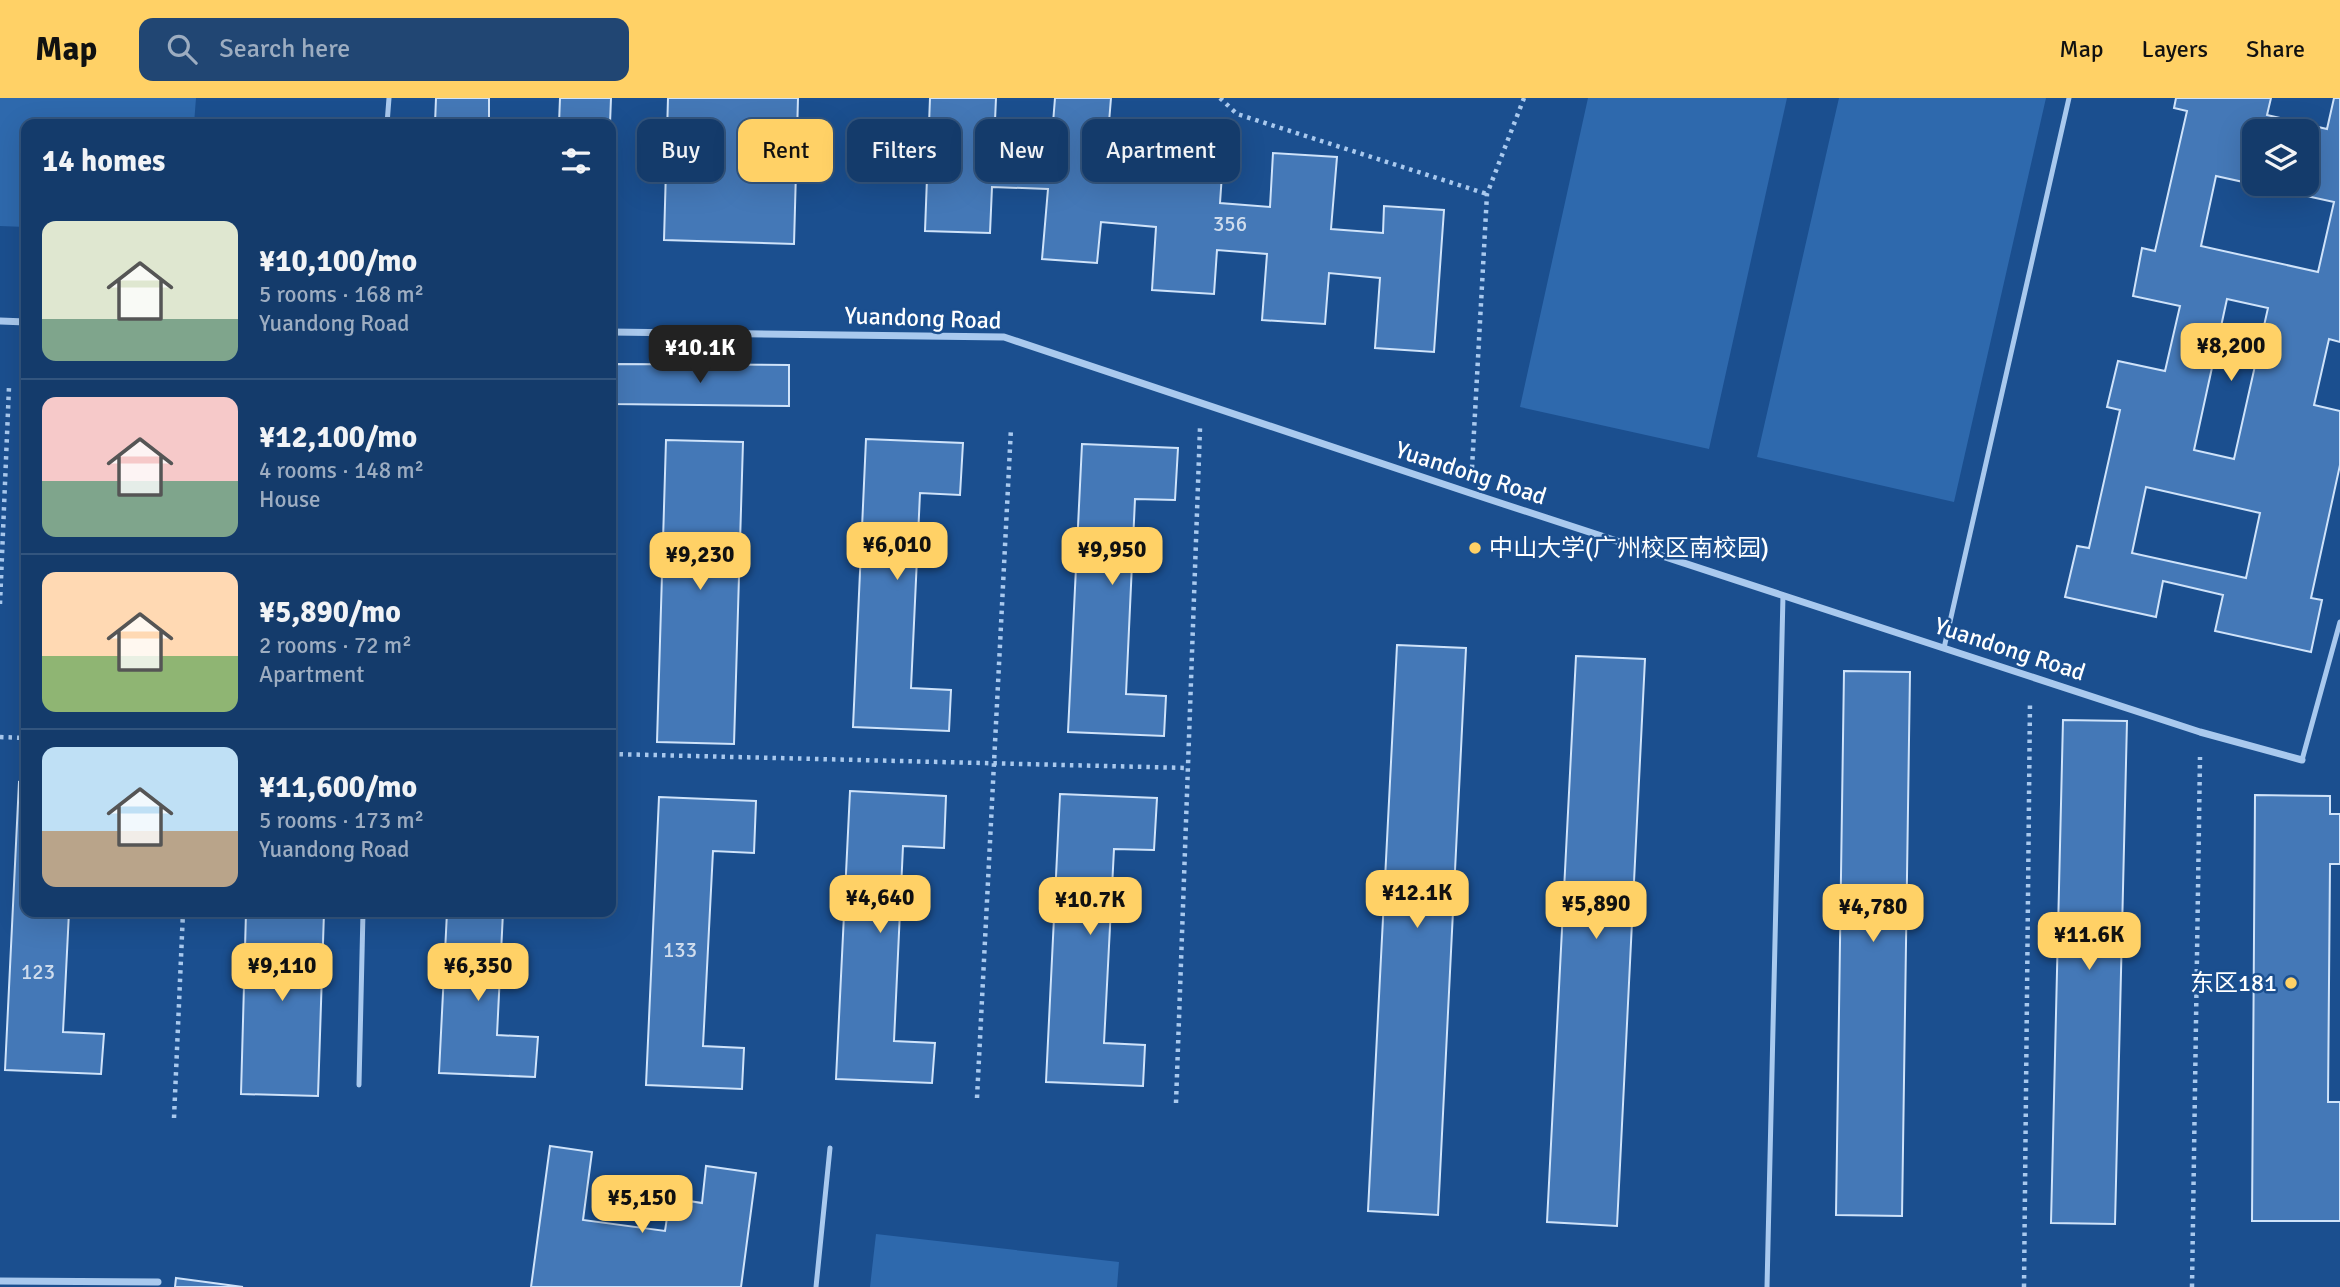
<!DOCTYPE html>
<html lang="en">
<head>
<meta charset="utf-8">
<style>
	:root { --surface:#143b6b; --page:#214673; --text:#f1f3f6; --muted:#9dadc1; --line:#33557e; --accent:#ffd166 }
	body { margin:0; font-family:Signika,"Noto Sans SC",sans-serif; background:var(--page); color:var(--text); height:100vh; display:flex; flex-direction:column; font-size:26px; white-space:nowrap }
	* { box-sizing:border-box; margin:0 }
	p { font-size:23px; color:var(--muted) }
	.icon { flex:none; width:38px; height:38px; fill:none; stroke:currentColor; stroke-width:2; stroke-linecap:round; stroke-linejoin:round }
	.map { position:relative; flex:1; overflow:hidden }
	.details { position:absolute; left:21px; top:21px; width:595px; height:798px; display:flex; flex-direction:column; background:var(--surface); border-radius:14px; box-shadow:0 7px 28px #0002,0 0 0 2px var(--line) }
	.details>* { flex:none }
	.banner { position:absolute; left:637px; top:21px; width:665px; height:63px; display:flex; gap:14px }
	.tools { position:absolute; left:2242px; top:21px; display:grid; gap:14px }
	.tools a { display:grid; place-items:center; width:77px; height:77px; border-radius:14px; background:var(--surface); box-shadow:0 7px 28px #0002,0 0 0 2px var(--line); font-size:35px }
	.price { position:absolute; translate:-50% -60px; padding:0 16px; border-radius:14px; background:var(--accent); color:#111; font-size:23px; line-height:46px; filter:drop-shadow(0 2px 4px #0008) }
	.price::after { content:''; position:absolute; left:50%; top:42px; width:21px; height:16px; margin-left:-10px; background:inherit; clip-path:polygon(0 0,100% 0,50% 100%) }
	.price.selected { background:#222; color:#fff }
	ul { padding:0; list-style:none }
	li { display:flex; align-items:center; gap:21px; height:175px; padding:0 21px }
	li+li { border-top:2px solid var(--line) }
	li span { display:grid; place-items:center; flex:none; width:196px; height:140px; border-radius:14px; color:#555 }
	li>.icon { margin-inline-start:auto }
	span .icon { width:84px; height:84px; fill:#fffc; stroke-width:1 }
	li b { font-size:30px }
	h2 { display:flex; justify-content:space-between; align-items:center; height:84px; padding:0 21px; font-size:30px }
	.chip { padding:0 24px; border-radius:14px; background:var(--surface); box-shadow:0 7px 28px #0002,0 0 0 2px var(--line); font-size:24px; line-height:63px }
	.chip.selected { background:var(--accent); color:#111 }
	header { display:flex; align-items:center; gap:42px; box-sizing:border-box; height:98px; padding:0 35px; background:var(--accent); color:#111 }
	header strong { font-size:33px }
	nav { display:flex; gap:38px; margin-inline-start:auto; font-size:24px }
	.search { width:490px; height:63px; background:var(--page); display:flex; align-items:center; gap:18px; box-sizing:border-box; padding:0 24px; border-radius:14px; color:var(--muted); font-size:26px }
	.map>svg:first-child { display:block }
	.green { fill:#2e69ad }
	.building { fill:#4478b7; stroke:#cfe3fa; stroke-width:2; fill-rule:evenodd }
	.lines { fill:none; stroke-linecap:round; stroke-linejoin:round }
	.path { stroke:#a9c9ee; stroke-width:4.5; stroke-dasharray:3.5 5; stroke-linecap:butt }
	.service { stroke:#a9c9ee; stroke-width:5 }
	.minor { stroke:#a9c9ee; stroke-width:7 }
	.poi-dot { fill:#ffd166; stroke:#1b4f8f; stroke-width:2.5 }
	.labels { text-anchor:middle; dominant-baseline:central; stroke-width:5; stroke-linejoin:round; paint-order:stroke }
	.number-label { font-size:21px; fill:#d0dded }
	.street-label { font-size:24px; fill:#fff; stroke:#1b4f8f }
	.poi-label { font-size:24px; fill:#fff; stroke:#1b4f8f; text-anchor:start }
</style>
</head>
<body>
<header>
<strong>Map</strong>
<div class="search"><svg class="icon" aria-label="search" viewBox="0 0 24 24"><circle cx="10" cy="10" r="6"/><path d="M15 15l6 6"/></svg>Search here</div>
<nav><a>Map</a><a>Layers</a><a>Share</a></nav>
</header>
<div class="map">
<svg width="2340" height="1189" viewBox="0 0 2340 1189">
	<rect width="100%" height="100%" fill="#1b4f8f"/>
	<path class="green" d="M0,0H196L194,26H26V129L0,128Z
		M1588,0H1787L1709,351L1520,309Z
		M1839,0H2046L1954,404L1757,359Z
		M876,1136L1119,1164L1117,1189H870Z"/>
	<path class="building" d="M436,0H489V26H435Z
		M560,0H611L610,26H559Z
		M668,0H798L794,146L664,142Z
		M930,0H996L995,23L1053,25L1055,0H1111L1105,73L1159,78L1163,28L1225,33L1220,105L1270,109L1273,55L1337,59L1331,131L1383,135L1384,108L1444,112L1434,254L1375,250L1380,180L1329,175L1325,226L1262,222L1267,156L1217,152L1214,196L1152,192L1156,129L1101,124L1097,165L1042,161L1048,91L992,89L990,135L925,133Z
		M2176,0H2271L2267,17L2327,31L2334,0H2340V244L2329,241L2314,307L2340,313V367L2311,500L2322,502L2311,554L2215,533L2223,497L2163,483L2156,519L2065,499L2077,448L2089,450L2120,312L2107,309L2118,263L2165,273L2180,208L2133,198L2142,150L2155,153L2187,13L2174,10ZM2254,33H2306V86H2254ZM2216,78L2334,104L2318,174L2201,148ZM2227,201L2268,210L2234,361L2194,352ZM2146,389L2260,415L2246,480L2132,455Z
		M611,266L789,267V308L611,306Z
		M866,341L963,345L960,397L920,395L911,590L951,592L949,633L853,629Z
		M666,342L743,344L734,646L657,644Z
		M1082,346L1178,350L1175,402L1135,401L1126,596L1166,598L1164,638L1068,634Z
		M1397,547L1466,550L1438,1117L1368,1113Z
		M1576,558L1645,561L1617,1128L1547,1124Z
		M1844,573L1910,574L1902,1118L1836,1117Z
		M2063,622L2127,623L2115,1126L2051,1125Z
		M19,684L26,685V814H69L63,934L104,936L101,976L5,972Z
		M850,693L946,698L944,750L903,748L894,943L935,945L932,985L836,981Z
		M1060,696L1157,700L1154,752L1114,751L1104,945L1145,947L1143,988L1046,984Z
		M2255,697L2330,698V716H2340V766H2330L2328,1004H2340V1123H2252Z
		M659,699L756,703L754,755L713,753L703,948L744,950L742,991L646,987Z
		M246,814H324L318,998L241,996Z
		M447,814H503L497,937L538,939L535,979L439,975Z
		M550,1048L592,1054L583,1122L665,1133L670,1100L702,1105L706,1068L756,1075L741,1189H531Z
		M176,1180L243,1189H175Z"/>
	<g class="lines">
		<path class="path" d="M1220,0L1237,16L1487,96
			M1472,370L1487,96L1524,0
			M0,506L9,289
			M0,639L26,640
			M611,656L1188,670
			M977,1000L1011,330
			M1176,1005L1200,330
			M174,1020L183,814
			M2024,1189L2030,603
			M2192,1189L2200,659"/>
		<path class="service" d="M387,26L389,0
			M1944,550L2069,0
			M2302,662L2340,524
			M359,987L363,814
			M816,1189L830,1050
			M1767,1189L1783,497"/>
		<path class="minor" d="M0,223L26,224
			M611,234L1004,239L1470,395L2200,634L2302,662
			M0,1183L158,1184"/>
	</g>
	<g class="poi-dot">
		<circle cx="1475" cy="450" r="7"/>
		<circle cx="2291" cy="885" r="7"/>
	</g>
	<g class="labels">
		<g class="number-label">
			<text x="1230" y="126">356</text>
			<text x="680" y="852">133</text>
			<text x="38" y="874">123</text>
		</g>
		<g class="street-label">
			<text transform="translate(923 220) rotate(2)">Yuandong Road</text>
			<text transform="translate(1471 375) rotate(18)">Yuandong Road</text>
			<text transform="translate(2010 551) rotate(18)">Yuandong Road</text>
		</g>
		<g class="poi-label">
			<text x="1489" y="450">中山大学(广州校区南校园)</text>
			<text x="2277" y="885" text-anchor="end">东区181</text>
		</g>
	</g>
</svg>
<div class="tools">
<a><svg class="icon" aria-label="layers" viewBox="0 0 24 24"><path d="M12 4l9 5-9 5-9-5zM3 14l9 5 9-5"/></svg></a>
</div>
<b class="price" style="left:2231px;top:285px">¥8,200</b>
<b class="price selected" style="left:700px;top:287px">¥10.1K</b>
<b class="price" style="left:897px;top:484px">¥6,010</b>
<b class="price" style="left:1112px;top:489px">¥9,950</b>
<b class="price" style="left:700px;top:494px">¥9,230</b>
<b class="price" style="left:1417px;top:832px">¥12.1K</b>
<b class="price" style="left:880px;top:837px">¥4,640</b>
<b class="price" style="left:1090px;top:839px">¥10.7K</b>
<b class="price" style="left:1596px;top:843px">¥5,890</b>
<b class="price" style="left:1873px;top:846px">¥4,780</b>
<b class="price" style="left:2089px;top:874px">¥11.6K</b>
<b class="price" style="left:282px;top:905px">¥9,110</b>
<b class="price" style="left:478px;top:905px">¥6,350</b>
<b class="price" style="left:642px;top:1137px">¥5,150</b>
<div class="banner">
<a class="chip">Buy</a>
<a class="chip selected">Rent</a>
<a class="chip">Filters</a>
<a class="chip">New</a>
<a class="chip">Apartment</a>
</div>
<section class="details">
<h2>14 homes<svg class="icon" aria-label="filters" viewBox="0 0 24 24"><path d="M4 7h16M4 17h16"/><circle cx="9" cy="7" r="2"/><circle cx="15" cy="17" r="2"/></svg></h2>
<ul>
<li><span style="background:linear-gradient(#dfe7d0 70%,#7fa58c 0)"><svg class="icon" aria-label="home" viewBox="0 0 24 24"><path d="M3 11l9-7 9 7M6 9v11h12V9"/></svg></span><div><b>¥10,100/mo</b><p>5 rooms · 168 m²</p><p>Yuandong Road</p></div></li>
<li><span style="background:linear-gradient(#f6c9c9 60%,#7fa58c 0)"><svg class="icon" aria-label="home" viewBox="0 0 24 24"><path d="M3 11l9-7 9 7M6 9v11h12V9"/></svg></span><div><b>¥12,100/mo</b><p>4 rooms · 148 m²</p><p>House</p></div></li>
<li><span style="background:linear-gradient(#ffd9b3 60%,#8fb573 0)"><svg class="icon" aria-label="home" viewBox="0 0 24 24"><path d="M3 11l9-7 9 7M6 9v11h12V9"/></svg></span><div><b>¥5,890/mo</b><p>2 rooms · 72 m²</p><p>Apartment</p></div></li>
<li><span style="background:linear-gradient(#bfe0f5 60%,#b9a48a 0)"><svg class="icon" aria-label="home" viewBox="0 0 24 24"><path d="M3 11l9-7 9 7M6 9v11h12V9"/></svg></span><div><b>¥11,600/mo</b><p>5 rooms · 173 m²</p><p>Yuandong Road</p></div></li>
</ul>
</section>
</div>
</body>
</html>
